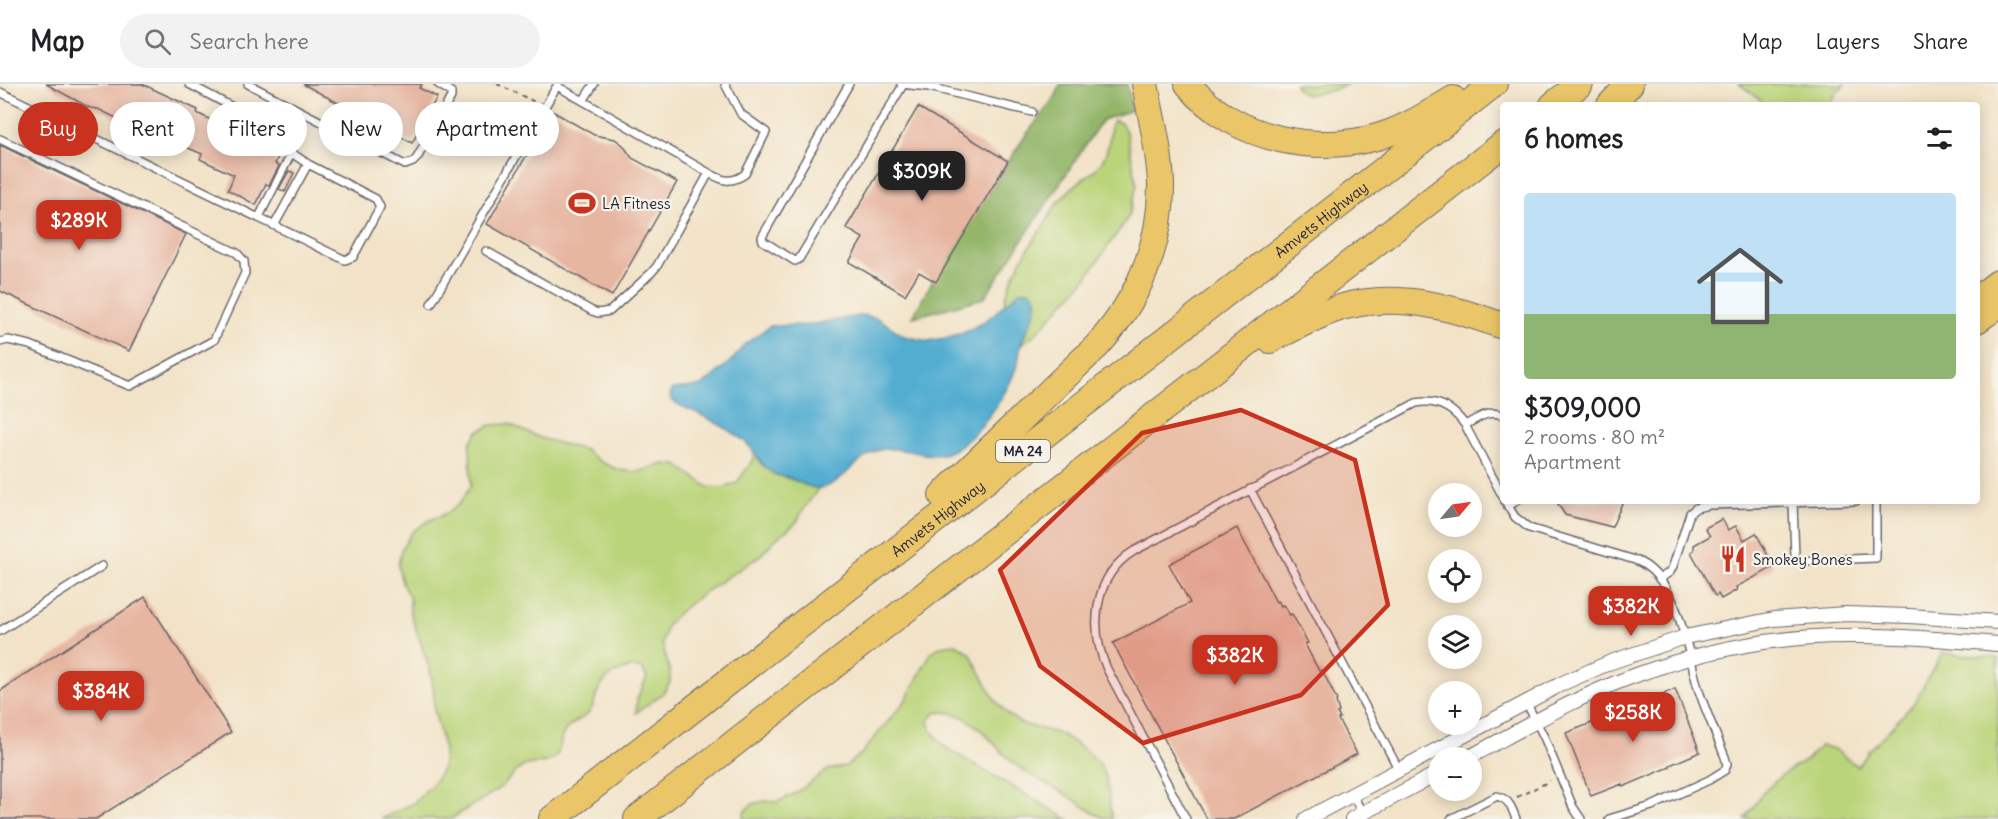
<!DOCTYPE html>
<html lang="en">
<head>
<meta charset="utf-8">
<style>
	:root { --surface:#fff; --page:#f2f2f2; --text:#202124; --muted:#757577; --line:#e0e0e0; --accent:#c8321e }
	body { margin:0; font-family:Delius,sans-serif; background:var(--page); color:var(--text); height:100vh; display:flex; flex-direction:column; font-size:22px; white-space:nowrap }
	* { box-sizing:border-box; margin:0 }
	p { font-size:20px; color:var(--muted) }
	.icon { flex:none; width:33px; height:33px; fill:none; stroke:currentColor; stroke-width:2; stroke-linecap:round; stroke-linejoin:round }
	.map { position:relative; flex:1; overflow:hidden }
	.details { position:absolute; left:1500px; top:18px; width:480px; height:402px; display:flex; flex-direction:column; background:var(--surface); border-radius:6px; box-shadow:0 3px 15px #0003 }
	.details>* { flex:none }
	.top-card { position:absolute; left:18px; top:18px; width:570px; height:54px; display:flex; gap:12px }
	.needle { width:39px; rotate:61deg }
	.buttons { position:absolute; left:1428px; top:399px; display:grid; gap:12px }
	.buttons a { display:grid; place-items:center; width:54px; height:54px; border-radius:50%; background:var(--surface); box-shadow:0 3px 15px #0003; font-size:30px }
	.price { position:absolute; translate:-50% -51px; padding:0 14px; border-radius:12px; background:var(--accent); color:#fff; font-size:20px; line-height:39px; filter:drop-shadow(0 2px 3px #0008) }
	.price::after { content:''; position:absolute; left:50%; top:36px; width:18px; height:14px; margin-left:-9px; background:inherit; clip-path:polygon(0 0,100% 0,50% 100%) }
	.price.selected { background:#222; color:#fff }
	ul { padding:0; list-style:none }
	li { display:grid; align-content:center; gap:12px; height:318px; padding:0 24px }
	li span { display:grid; place-items:center; height:186px; border-radius:6px; color:#555 }
	li>.icon { margin-inline-start:auto }
	span .icon { width:108px; height:108px; fill:#fffc; stroke-width:1 }
	li b { font-size:26px }
	h2 { display:flex; justify-content:space-between; align-items:center; height:72px; padding:0 24px; font-size:26px }
	.tag { padding:0 21px; border-radius:27px; background:var(--surface); box-shadow:0 3px 15px #0003; font-size:21px; line-height:54px }
	.tag.selected { background:var(--accent); color:#fff }
	header { display:flex; align-items:center; gap:36px; box-sizing:border-box; height:84px; padding:0 30px; background:var(--surface); border-bottom:2px solid var(--line) }
	header strong { font-size:28px }
	nav { display:flex; gap:33px; margin-inline-start:auto; font-size:21px }
	.search { width:420px; height:54px; background:var(--page); display:flex; align-items:center; gap:15px; box-sizing:border-box; padding:0 21px; border-radius:33px; color:var(--muted); font-size:22px }
	.map>svg:first-child { display:block }
	.green { fill:#bad479; stroke:#6e7b5a; stroke-width:1.5 }
	.forest { fill:#93b669; stroke:#5a6c52; stroke-width:1.5 }
	.water { fill:#53add1; stroke:#3a6886; stroke-width:1.5 }
	.building { fill:#e7b6a1 }
	.lines { fill:none; stroke-linecap:round; stroke-linejoin:round }
	.lane-casing { stroke:#6b666c; stroke-width:10 }
	.street-casing { stroke:#6b666c; stroke-width:16 }
	.highway-casing { stroke:#6b666c; stroke-width:28 }
	.path { stroke:#6b666c; stroke-width:2; stroke-dasharray:4.5 4.5; stroke-linecap:butt }
	.lane { stroke:#fff; stroke-width:7 }
	.street { stroke:#fff; stroke-width:14 }
	.highway { stroke:#eac669; stroke-width:26 }
	.marked { fill:#c8321e; fill-opacity:0.2; stroke:#c8321e; stroke-width:4.5; stroke-linejoin:round }
	.labels { text-anchor:middle; dominant-baseline:central; stroke-width:4.5; stroke-linejoin:round; paint-order:stroke }
	.shield { fill:#f7f3e8; stroke:#62616f; stroke-width:1.5 }
	.shield-label { font-size:14px; font-weight:bold; fill:#22223b }
	.poi-label { font-size:15px; fill:#22223b; stroke:#f7f3e8; text-anchor:start }
	.street-label { font-size:15px; fill:#22223b; stroke:#f7f3e8 }
</style>
</head>
<body>
<header>
<strong>Map</strong>
<div class="search"><svg class="icon" aria-label="search" viewBox="0 0 24 24"><circle cx="10" cy="10" r="6"/><path d="M15 15l6 6"/></svg>Search here</div>
<nav><a>Map</a><a>Layers</a><a>Share</a></nav>
</header>
<div class="map">
<svg width="1998" height="735" viewBox="0 0 1998 735">
	<rect width="100%" height="100%" fill="#f7f3e8"/>
	<filter id="ink" filterUnits="userSpaceOnUse"><feTurbulence type="fractalNoise" baseFrequency=".0167" numOctaves="2"/><feDisplacementMap in="SourceGraphic" scale="12" xChannelSelector="R" yChannelSelector="G"/><feConvolveMatrix kernelMatrix="1 2 1 2 8 2 1 2 1" color-interpolation-filters="sRGB"/></filter>
	<filter id="wash" filterUnits="userSpaceOnUse"><feTurbulence type="fractalNoise" baseFrequency=".008" numOctaves="4" result="noise"/><feDisplacementMap in="SourceGraphic" scale="24" xChannelSelector="R" yChannelSelector="G"/><feGaussianBlur stdDeviation="1.35" result="paint"/><feColorMatrix in="noise" values="0 0 0 0 0 0 0 0 0 0 0 0 0 0 0 0 0 1.4 0 .05"/><feComposite in="paint" operator="in"/></filter>
	<g filter="url(#wash)">
		<rect width="100%" height="100%" fill="#f2e3c8"/>
		<path class="green" d="M1295,0H1348L1330,7L1306,11L1297,5Z
			M1739,0H1845L1836,9L1830,21H1762L1761,16Z
			M1115,36L1122,40L1127,50L1137,101L1129,132L1084,197L1035,250L1021,260L1037,218L1034,210L1020,207L1004,221C1010,190 1027,166 1045,140C1050,132 1054,123 1060,116C1089,83 1108,93 1111,40Z
			M509,340L543,355L585,366L601,378L619,386L637,388L664,380L677,381L708,403L723,404L737,399L752,377L755,367L760,379L774,390L819,404L802,427L797,438L778,453L760,472L706,507L680,527L667,541L662,559L670,588V599L662,610L636,629L637,615L647,593L641,584C627,581 606,591 599,605C594,613 595,623 588,630C580,636 567,641 563,650C560,657 561,665 556,672C548,682 533,677 522,683C515,687 509,696 502,702C486,715 468,722 452,735H381L414,719L435,697L443,683L444,666L434,625V608L430,586L410,528V514L403,502L398,483L401,466L412,448L430,436L447,429L459,420L471,402L470,359L478,347L491,341Z
			M956,560L970,569L995,616L1008,631L1022,640L1061,650L1081,663L1098,677L1106,694L1112,735C1098,735 1088,724 1076,717C1057,704 1035,696 1016,681C991,662 972,622 935,629L929,636L931,646L946,664L1068,735H743L745,727L752,720L765,717L777,718L794,710L828,686L846,682L862,669L905,617L931,569L941,562Z
			M1942,569L1998,574V735H1745L1764,708L1782,691L1808,675L1821,661L1834,665L1857,682L1867,671L1868,667L1878,658L1914,619Z"/>
		<path class="forest" d="M1060,0H1127L1132,26L1102,36L984,214L913,233L926,208L1023,55L1056,12Z"/>
		<path class="water" d="M1030,206C1046,220 1026,244 1021,260C1019,266 1020,272 1018,278C1010,306 981,350 955,365C929,381 903,358 876,367C856,374 840,403 819,404C809,405 798,397 789,394C785,392 780,392 776,391C761,385 757,368 745,358C734,348 717,339 703,332C691,325 683,325 671,316L670,310L673,305L702,302L734,274L745,260L770,242L807,241L865,231L879,235L904,252L928,257L945,254L968,247L988,235L1020,207Z"/>
		<g id="blocks">
			<path class="building" d="M46,0H142L198,26L197,29L211,36L216,40L215,43L278,73L275,80L279,82L269,101L266,100L256,121L228,106L234,91L200,75L202,70L150,47L149,50L98,25L90,24Z
				M303,0H422L419,4L437,13L412,59Z
				M918,23L1008,77L936,198L919,188L905,211L849,178L863,154L846,144Z
				M552,27L594,51L615,55L623,61L632,74L677,98L612,212L487,140Z
				M0,61L186,150L129,267L0,207Z
				M289,87L294,89L285,108L279,105Z
				M1556,417H1623L1612,443L1565,431Z
				M1722,435L1728,446L1736,442L1744,456L1756,449L1774,483L1736,503L1737,506L1721,515L1718,510L1715,512L1691,468L1694,466V461L1710,452L1705,444Z
				M1237,444L1276,518L1278,517L1281,522L1283,521L1290,531L1292,530L1308,559L1305,560L1319,587L1322,586L1337,616L1336,617L1339,628L1337,629L1340,634L1338,635L1357,670L1234,735H1207L1113,559L1190,519L1169,480Z
				M145,513L231,648L96,735H0V607Z
				M1675,605L1700,668L1670,681V683L1623,703L1622,700L1591,712L1566,649L1597,637L1596,634L1643,615L1644,618Z"/>
		</g>
	</g>
	<g filter="url(#ink)">
		<use href="#blocks" fill-opacity="0" stroke="#6b666c" stroke-width="1.5"/>
		<g class="lines">
			<defs>
				<path id="lane" d="M248,0L405,81L413,78L417,74L451,13V8L438,0
					M849,0L762,153L763,157L795,177L799,175L903,1
					M901,0L929,3L1032,28
					M0,8L345,176L353,173L380,123L376,115L308,80L296,72L262,39L189,0
					M583,17L594,0
					M0,55L237,169L244,177L245,189L214,256L130,302L30,261L8,256L0,258
					M709,89C723,97 731,100 745,90L766,48L741,30L725,0
					M259,133L292,68
					M275,140L308,80
					M486,167L592,227L598,229L610,227L651,189L657,182L709,89L557,2
					M431,220L558,0
					M1465,341C1477,335 1490,324 1503,332
					M1250,405L1399,686
					M1505,417L1515,433L1529,444L1635,476C1678,492 1687,566 1698,604C1706,628 1716,650 1725,673L1727,680L1725,686L1709,696L1652,722L1609,735
					M1793,419L1795,472L1798,477L1876,474V420L1874,417
					M1508,423L1516,417
					M1659,495L1670,488L1673,482L1690,429L1696,424L1709,421L1856,417
					M0,547L102,482
					M1526,618L1544,653L1573,723L1581,735
					M1352,710L1363,730
					M1186,735L1107,585C1089,545 1093,492 1134,467L1416,319C1437,315 1453,324 1465,341L1503,413
					M1451,735L1497,712C1509,715 1512,724 1516,735"/>
				<path id="street" d="M1468,674C1522,645 1574,614 1631,593C1700,567 1775,552 1848,552C1898,551 1948,556 1998,560
					M1306,735L1563,599L1611,578L1685,553L1774,535L1846,530L1909,532L1998,538
					M1352,735L1438,689"/>
				<g id="highway">
					<path d="M1188,0C1234,58 1325,74 1392,48C1414,39 1434,27 1453,15"/>
					<path d="M1553,21L1580,0"/>
					<path d="M1610,21L1630,0"/>
					<path d="M1977,215L1998,199"/>
					<path d="M1977,236L1998,221"/>
					<path d="M1270,256C1296,243 1322,228 1350,221C1403,209 1454,224 1503,242"/>
					<path d="M942,411L1097,262C1137,218 1162,161 1161,100C1160,67 1151,33 1145,0"/>
					<path id="s1" d="M552,735L1494,0"/>
					<path d="M637,735L1503,60"/>
				</g>
			</defs>
			<use href="#lane" class="lane-casing"/>
			<use href="#street" class="street-casing"/>
			<use href="#highway" class="highway-casing"/>
			<path class="path" d="M497,0L535,18
				M1517,713L1550,697"/>
			<use href="#lane" class="lane"/>
			<use href="#street" class="street"/>
			<use href="#highway" class="highway"/>
		</g>
	</g>
	<path class="marked" d="M1241,326L1355,376L1388,521L1301,611L1143,659L1040,582L1000,486L1142,349Z"/>
	<defs>
		<symbol id="stadium-bare" viewBox="-9 -9 18 18"><path d="M0-5a6.5 5 0 1 0 0 10a6.5 5 0 1 0 0-10ZM-3.5-1.8h7v3.6h-7Z" fill="#c8321e" stroke="#f7f3e8" stroke-width="2.5" paint-order="stroke"/></symbol>
		<symbol id="restaurant-bare" viewBox="-9 -9 18 18"><path d="M-5-6h1v4h1v-4h1v4h1v-4h1v5L-1.5 .5V6h-2V.5L-5-1ZM5-6V6H3V1.5H1.5Q1.5-4 5-6Z" fill="#c8321e" stroke="#f7f3e8" stroke-width="2.5" paint-order="stroke"/></symbol>
	</defs>
	<g fill-rule="evenodd">
		<use href="#stadium-bare" x="563" y="100" width="38" height="38"/>
		<use href="#restaurant-bare" x="1714" y="456" width="38" height="38"/>
	</g>
	<g class="labels">
		<rect class="shield" x="996" y="356" width="54" height="22" rx="4.5"/>
		<g class="shield-label">
			<text x="1023" y="367">MA 24</text>
		</g>
		<g class="poi-label">
			<text x="602" y="119">LA Fitness</text>
			<text x="1753" y="475">Smokey Bones</text>
		</g>
		<g class="street-label">
			<text stroke="none"><textPath href="#s1" startOffset="975">Amvets Highway</textPath></text>
			<text stroke="none"><textPath href="#s1" startOffset="489">Amvets Highway</textPath></text>
		</g>
	</g>
</svg>
<div class="buttons">
<a><svg class="needle" viewBox="-14 -14 28 28"><path d="M0-13l5 13h-10z" fill="#e53935"/><path d="M0 13l5-13h-10z" fill="#757577"/></svg></a>
<a><svg class="icon" aria-label="locate" viewBox="0 0 24 24"><circle cx="12" cy="12" r="6"/><path d="M12 2v4M12 18v4M2 12h4M18 12h4"/></svg></a>
<a><svg class="icon" aria-label="layers" viewBox="0 0 24 24"><path d="M12 4l9 5-9 5-9-5zM3 14l9 5 9-5"/></svg></a>
<a>+</a>
<a>−</a>
</div>
<b class="price selected" style="left:922px;top:118px">$309K</b>
<b class="price" style="left:79px;top:167px">$289K</b>
<b class="price" style="left:1631px;top:553px">$382K</b>
<b class="price" style="left:1235px;top:602px">$382K</b>
<b class="price" style="left:101px;top:638px">$384K</b>
<b class="price" style="left:1633px;top:659px">$258K</b>
<div class="top-card">
<a class="tag selected">Buy</a>
<a class="tag">Rent</a>
<a class="tag">Filters</a>
<a class="tag">New</a>
<a class="tag">Apartment</a>
</div>
<section class="details">
<h2>6 homes<svg class="icon" aria-label="filters" viewBox="0 0 24 24"><path d="M4 7h16M4 17h16"/><circle cx="9" cy="7" r="2"/><circle cx="15" cy="17" r="2"/></svg></h2>
<ul>
<li><span style="background:linear-gradient(#bfe0f5 65%,#8fb573 0)"><svg class="icon" aria-label="home" viewBox="0 0 24 24"><path d="M3 11l9-7 9 7M6 9v11h12V9"/></svg></span><div><b>$309,000</b><p>2 rooms · 80 m²</p><p>Apartment</p></div></li>
</ul>
</section>
</div>
</body>
</html>
